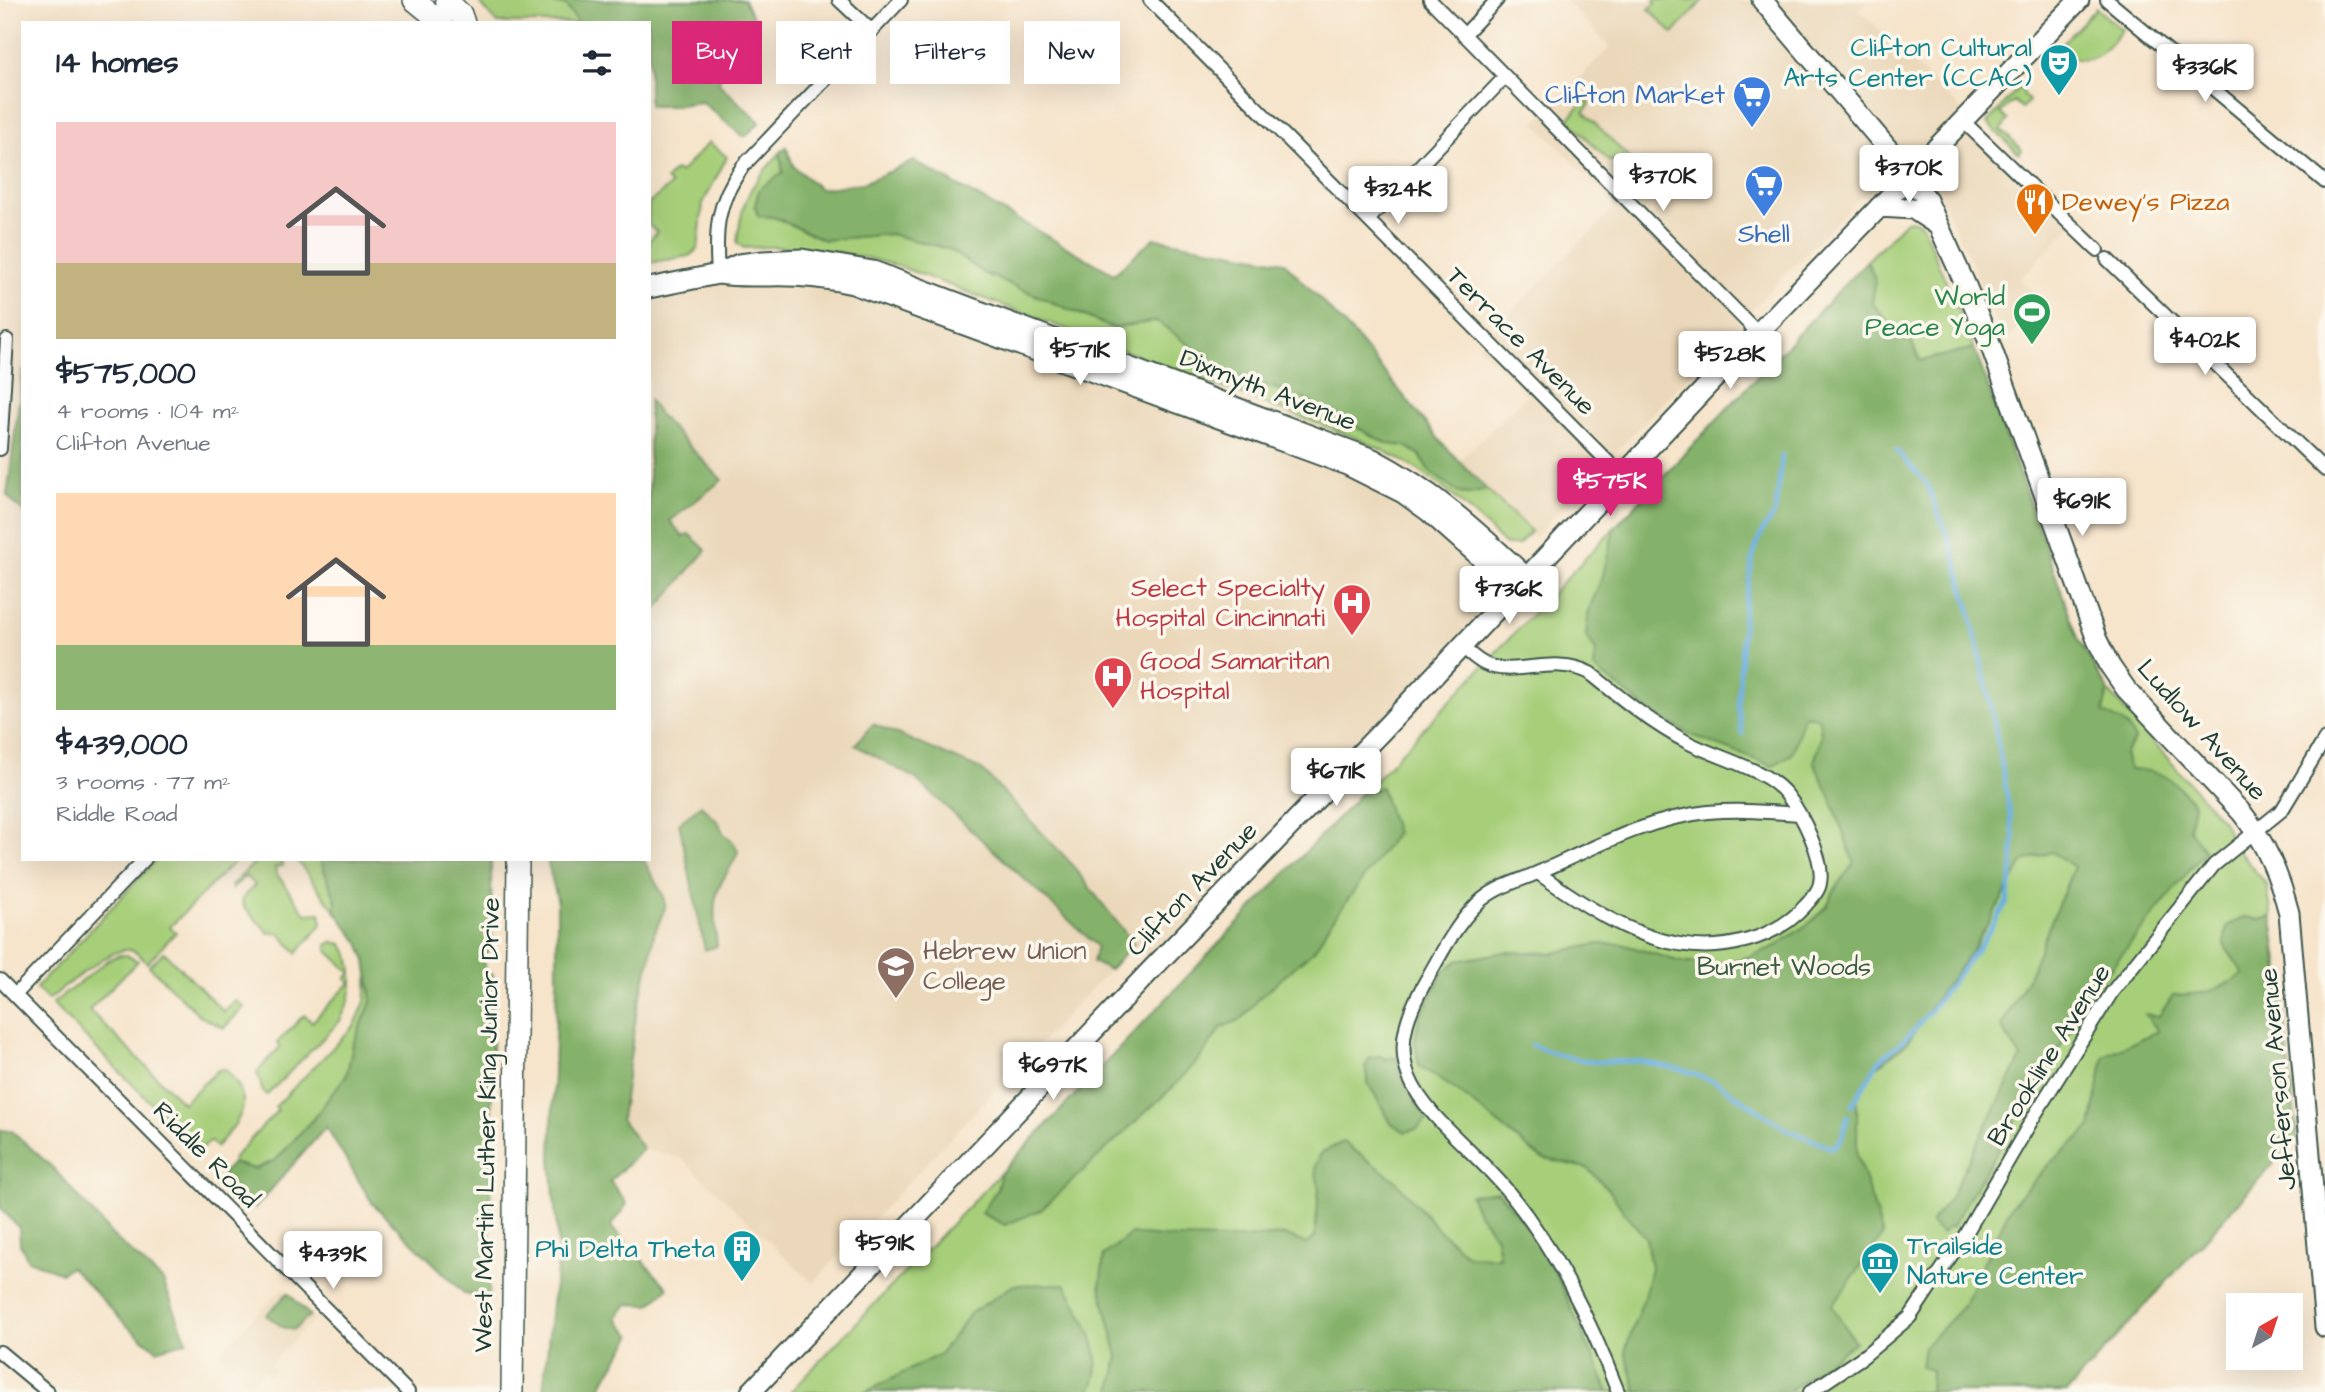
<!DOCTYPE html>
<html lang="en">
<head>
<meta charset="utf-8">
<style>
	:root { --surface:#fff; --page:#f2f2f3; --text:#1f2937; --muted:#747a83; --accent:#db2777 }
	body { margin:0; font-family:"Architects Daughter",sans-serif; background:var(--page); color:var(--text); height:100vh; display:flex; flex-direction:column; font-size:26px; white-space:nowrap }
	* { box-sizing:border-box; margin:0 }
	p { font-size:23px; color:var(--muted) }
	.icon { flex:none; width:38px; height:38px; fill:none; stroke:currentColor; stroke-width:2; stroke-linecap:round; stroke-linejoin:round }
	.map { position:relative; flex:1; overflow:hidden }
	.sheet { position:absolute; left:21px; top:21px; width:630px; height:840px; display:flex; flex-direction:column; background:var(--surface); border-radius:0px; box-shadow:0 7px 28px #0002 }
	.sheet>* { flex:none }
	.top-card { position:absolute; left:672px; top:21px; width:665px; height:63px; display:flex; gap:14px }
	.needle { width:46px; rotate:39deg }
	.fabs { position:absolute; left:2226px; top:1293px; display:grid; gap:14px }
	.fabs a { display:grid; place-items:center; width:77px; height:77px; border-radius:0px; background:var(--surface); box-shadow:0 7px 28px #0002; font-size:35px }
	.price { position:absolute; translate:-50% -60px; padding:0 16px; border-radius:7px; background:#fff; color:#222; font-size:23px; line-height:46px; filter:drop-shadow(0 2px 4px #0008) }
	.price::after { content:''; position:absolute; left:50%; top:42px; width:21px; height:16px; margin-left:-10px; background:inherit; clip-path:polygon(0 0,100% 0,50% 100%) }
	.price.active { background:var(--accent); color:#fff }
	ul { padding:0; list-style:none }
	li { display:grid; align-content:center; gap:14px; height:371px; padding:0 35px }
	li span { display:grid; place-items:center; height:217px; border-radius:0px; color:#555 }
	li>.icon { margin-inline-start:auto }
	span .icon { width:126px; height:126px; fill:#fffc; stroke-width:1 }
	li b { font-size:30px }
	h2 { display:flex; justify-content:space-between; align-items:center; height:84px; padding:0 35px; font-size:30px }
	.pill { padding:0 24px; border-radius:0px; background:var(--surface); box-shadow:0 7px 28px #0002; font-size:24px; line-height:63px }
	.pill.active { background:var(--accent); color:#fff }
	.map>svg:first-child { display:block }
	.built { fill:#ebd8ba }
	.green { fill:#a7cf7a; stroke:#638657; stroke-width:2 }
	.forest { fill:#85b26a; stroke:#52784f; stroke-width:2 }
	.lines { fill:none; stroke-linecap:round; stroke-linejoin:round }
	.stream { stroke:#6bafe0; stroke-width:4.5 }
	.street-casing { stroke:#3f564b; stroke-width:16 }
	.secondary-casing { stroke:#3f564b; stroke-width:23 }
	.primary-casing { stroke:#3f564b; stroke-width:24 }
	.street { stroke:#fff; stroke-width:12 }
	.secondary { stroke:#fff; stroke-width:19 }
	.primary { stroke:#fff; stroke-width:21 }
	.labels { text-anchor:middle; dominant-baseline:central; stroke-width:7; stroke-linejoin:round; paint-order:stroke }
	.culture-label { font-size:26px; fill:#0d838f; stroke:#fbf7ec; text-anchor:end }
	.shop-label { font-size:26px; fill:#366cbe; stroke:#fbf7ec; text-anchor:end }
	.food-label { font-size:26px; fill:#c56008; stroke:#fbf7ec; text-anchor:start }
	.leisure-label { font-size:26px; fill:#27864d; stroke:#fbf7ec; text-anchor:end }
	.street-label { font-size:26px; fill:#1f3d34; stroke:#fbf7ec }
	.health-label { font-size:26px; fill:#be3a42; stroke:#fbf7ec; text-anchor:end }
	.education-label { font-size:26px; fill:#785e54; stroke:#fbf7ec; text-anchor:start }
	.park-label { font-size:26px; fill:#3a5a42; stroke:#fbf7ec }
</style>
</head>
<body>
<div class="map">
<svg width="2325" height="1392" viewBox="0 0 2325 1392">
	<rect width="100%" height="100%" fill="#fbf7ec"/>
	<filter id="ink" filterUnits="userSpaceOnUse"><feTurbulence type="fractalNoise" baseFrequency=".0143" numOctaves="2"/><feDisplacementMap in="SourceGraphic" scale="14" xChannelSelector="R" yChannelSelector="G"/><feConvolveMatrix kernelMatrix="1 2 1 2 8 2 1 2 1" color-interpolation-filters="sRGB"/></filter>
	<filter id="wash" filterUnits="userSpaceOnUse"><feTurbulence type="fractalNoise" baseFrequency=".00686" numOctaves="4" result="noise"/><feDisplacementMap in="SourceGraphic" scale="28" xChannelSelector="R" yChannelSelector="G"/><feGaussianBlur stdDeviation="1.57" result="paint"/><feColorMatrix in="noise" values="0 0 0 0 0 0 0 0 0 0 0 0 0 0 0 0 0 1.4 0 .05"/><feComposite in="paint" operator="in"/></filter>
	<g filter="url(#wash)">
		<rect width="100%" height="100%" fill="#f6e4cb"/>
		<path class="built" d="M1565,0H1868L1859,10L1967,115L1962,120L2072,225L2020,279L2043,301L2004,343L1969,258L1932,180L1909,174L1879,185L1866,198H1859L1534,537L1459,461L1527,395L1478,346L1616,206L1535,123L1610,47Z
			M718,274L824,278L1372,477L1516,589L1158,962L1148,957L1134,944L813,1283L682,1159L643,1149L621,1119L637,1009L650,960L654,934L665,908V899L643,859H649V618L706,550L683,537L670,521L661,417L649,400V288Z
			M283,1288L314,1320L269,1364L275,1370L269,1375L263,1370L249,1384L218,1353Z"/>
		<path class="green" d="M477,0H534L565,5L579,23H497Z
			M1654,0H1703L1673,34L1649,9L1656,3Z
			M2096,8L2122,30C2101,56 2089,71 2056,50Z
			M2019,87L2029,101L2022,108L2014,101L2000,113L2008,120L2001,130L2022,150L2019,154L1987,123Z
			M1586,100L1590,104L1584,112L1641,170L1632,179L1613,160L1610,162L1568,119Z
			M709,142L727,157L703,203L698,249L689,256L649,263V241L657,232L649,225V203L671,185L666,180L675,170L680,173Z
			M780,153L783,174C768,181 762,190 755,206L758,216L774,217L824,240L890,234L949,249L984,273L1112,328L1157,320L1222,370L1300,397L1388,444L1406,446L1420,455L1429,471L1459,493L1469,494L1487,490L1531,531L1518,545H1505C1479,520 1454,494 1424,474C1401,458 1376,447 1351,436L901,267C844,251 803,244 744,248L737,243C742,198 749,187 780,153Z
			M1911,220L1920,223L1923,227L1974,348L2079,641L2108,691L2223,821L2235,847L2267,885L2280,973L2297,1137L2067,1392H790L1197,968L1867,261L1906,221Z
			M157,859H237L170,927L176,932L147,963C142,957 137,951 129,950C110,947 64,988 48,1000L36,988Z
			M258,859C267,859 280,856 283,866L275,867L276,873L306,914L320,913L322,924L297,953L279,933H269L244,907L242,899L255,885L245,876L232,889L231,886Z
			M296,859H320L336,901L335,911Z
			M332,942L342,944L349,955L352,970V986L349,1001L340,1021L267,1095L263,1092L257,1072L280,1047L278,1042L304,1015L312,1022L350,983L346,979L351,973L327,950V945Z
			M164,952L224,1012L235,1000L244,1007L224,1028L201,1017L149,966Z
			M120,955H126L138,961L89,1010L183,1103L218,1070L225,1069C257,1101 242,1118 216,1147L210,1141L199,1151L52,1004L110,959Z
			M368,976L372,1001L353,1044L347,1074L313,1119L276,1160L255,1169L232,1163L235,1156L278,1110L275,1107L355,1025L365,1002Z"/>
		<path class="forest" d="M534,0H744L754,19L725,47L719,84L760,122L746,136H742L702,102L670,106H649V23H579L565,5Z
			M786,147L794,167L820,189L863,183L914,161L1114,274L1154,238L1284,262L1355,336L1441,442L1487,490L1469,494L1459,493L1429,471L1420,455L1406,446L1388,444L1300,397L1222,370L1157,321L1113,328L984,273L949,249L890,234L824,240L774,217L758,216L755,206L759,189L783,173L780,153Z
			M1867,261L1875,279L1872,303L1892,326L1909,336L1920,361L1974,348L2079,641L2108,691L2103,712L2127,726L2135,740L2125,753L2129,769C2165,771 2171,777 2194,804L2189,829L2205,851L2097,985L1951,1228L1949,1226L1942,1234L1931,1223L1949,1199L2021,1058L2001,1026L2028,977L2074,867L2052,852L2024,861L1973,949L1924,1016L1908,1042L1872,1071L1857,1100V1155L1883,1235L1832,1306L1855,1342L1787,1392H1637L1625,1351L1644,1297L1651,1268L1646,1238L1625,1214L1609,1190L1587,1168L1541,1158L1456,1090L1419,1066L1415,1041L1419,1017L1443,972L1457,961L1505,952L1553,953L1599,944H1622L1684,963H1723L1751,956L1776,946L1812,921L1826,907L1837,886L1854,863L1830,796L1814,763L1821,737L1820,720L1812,716H1804L1792,754L1772,766L1691,735L1653,714L1594,668L1596,651L1586,636L1589,609L1602,579L1614,529Z
			M23,370V512L7,496Z
			M649,400L661,417L722,480L670,521L683,537L689,534L706,550L649,618Z
			M873,724L982,770L1068,860L1134,944L1109,970L1093,962L1097,946L916,779L855,745Z
			M1381,787L1396,833L1326,930L1315,949L1258,999L1242,1019L1222,1027L1201,1057L1176,1084L1041,1210L1005,1225L981,1213L997,1189L1001,1173L1351,804L1361,793Z
			M701,805L719,823L723,833L734,843L738,851C734,864 726,873 720,885C711,905 715,925 717,946L705,950L679,823Z
			M320,859H491L492,944L483,960L486,970L493,975L489,1298L465,1294L373,1204L326,1127L255,1208L222,1174L232,1163L255,1169L276,1160L313,1119L347,1074L353,1044L372,1000L366,961L359,943L335,911L336,901Z
			M547,859H643L665,899V908L654,934L650,960L637,1009L621,1119L643,1149L610,1181L627,1204L611,1227L668,1288L650,1305L627,1304L617,1318L632,1336L597,1392H543L552,1305L559,1257L551,1159L557,983V899Z
			M2245,917L2260,920L2272,917L2297,1137L2067,1392H1930L1931,1370L1921,1367L1924,1347L1963,1306L2011,1206L2048,1165L2091,1127L2104,1056L2158,1031L2145,1014L2159,1016L2173,995C2207,994 2215,992 2244,974L2224,945L2227,926Z
			M1379,1056L1387,1059L1396,1057C1404,1081 1412,1099 1428,1119L1417,1129L1405,1132L1391,1123L1369,1085L1365,1067L1370,1058Z
			M0,1130L12,1131L53,1168L113,1236L163,1281L187,1341L157,1350L126,1325L71,1267L61,1273L28,1260L20,1244L19,1228L0,1207Z
			M1343,1142L1395,1180L1439,1230L1468,1256L1499,1257L1496,1237L1478,1213L1470,1195L1498,1191L1529,1229L1556,1274L1609,1392H1111L1118,1357L1100,1286L1104,1255L1131,1234L1175,1238L1230,1239L1284,1235L1307,1244L1315,1237L1319,1188L1315,1167L1321,1153Z
			M1065,1284C1082,1315 1111,1358 1089,1392H866L940,1354L971,1313L1014,1285Z
			M288,1293L310,1316L293,1330L283,1327L266,1315Z"/>
		<g class="lines">
			<path class="stream" d="M1742,734L1738,706L1744,608L1754,552L1763,530L1775,513L1782,456
				M1531,1045L1562,1056L1593,1062L1639,1061L1683,1070L1716,1082L1786,1129L1832,1148L1841,1140L1848,1116
				M1852,1105L1879,1061L1907,1037L1931,1010L1983,941L2007,902L2012,875L2014,837L1993,715L1970,612L1952,547L1927,484L1897,451"/>
		</g>
	</g>
	<g filter="url(#ink)">
		<g class="lines">
			<defs>
				<path id="street" d="M839,0L872,31
					M1150,0L1622,476
					M1430,0L1758,333
					M2107,0L2325,182
					M1464,35L1497,0
					M1962,120L2097,250
					M1368,220L1505,77
					M2107,259L2325,470
					M718,274C715,229 716,204 743,166L901,0
					M0,449L7,340
					M1462,647C1469,652 1476,660 1485,664C1515,678 1553,654 1590,673C1622,699 1652,724 1689,743C1718,758 1767,769 1787,795C1802,814 1825,860 1820,883C1819,891 1812,898 1806,905C1776,939 1723,952 1679,944C1629,936 1579,902 1538,873
					M0,980L408,1392
					M15,995L145,859
					M0,1352L48,1392
					M1618,1392C1590,1320 1556,1249 1506,1189C1478,1154 1425,1117 1409,1077C1395,1041 1410,1008 1428,977C1443,950 1456,925 1478,903C1497,885 1521,881 1544,870C1597,846 1650,818 1708,812C1739,809 1768,812 1799,814
					M1810,1392L1864,1356L1910,1317L1965,1235L2036,1113L2112,992L2214,865L2282,810L2325,739"/>
				<path id="secondary" d="M1762,0L1894,156L1926,198L1966,286L1990,344L2097,640L2110,666L2126,689L2242,813C2266,843 2279,875 2289,913L2325,1327
					M1879,207L1913,209L1936,224
					M718,274C736,277 751,276 769,276C798,275 825,278 853,284L1347,465L1403,493L1428,511L1516,589
					M649,288L718,274L739,264L763,261L802,259L873,271L1373,459C1434,491 1477,531 1527,578
					M751,1392L1151,970L1381,732L1709,384L2079,0"/>
				<path id="primary" d="M414,0L442,23
					M446,0L461,14L464,23
					M512,1392L518,859"/>
			</defs>
			<use href="#street" class="street-casing"/>
			<use href="#secondary" class="secondary-casing"/>
			<use href="#primary" class="primary-casing"/>
			<use href="#street" class="street"/>
			<use href="#secondary" class="secondary"/>
			<use href="#primary" class="primary"/>
		</g>
	</g>
	<defs>
		<symbol id="theatre-pin" viewBox="-11 -11 22 30"><path d="M0 17L-7.5 6A9.5 9.5 0 1 1 7.5 6Z" fill="#0f9aa8" stroke="#fbf7ec"/><path d="M-5-5.5Q0-4 5-5.5V0Q5 5 0 6Q-5 5-5 0ZM-3.3-2.5H-1v1.5H-3.3ZM1-2.5H3.3v1.5H1ZM-2.8 1Q0 5.5 2.8 1Z" fill="#fff"/></symbol>
		<symbol id="supermarket-pin" viewBox="-11 -11 22 30"><path d="M0 17L-7.5 6A9.5 9.5 0 1 1 7.5 6Z" fill="#3f7fe0" stroke="#fbf7ec"/><path d="M-6-5.5h2.5l.6 2H6L4.5 2H-2.5L-4.4-4H-6ZM-1.5 3.2a1.3 1.3 0 1 0 .1 0ZM3 3.2a1.3 1.3 0 1 0 .1 0Z" fill="#fff"/></symbol>
		<symbol id="restaurant-pin" viewBox="-11 -11 22 30"><path d="M0 17L-7.5 6A9.5 9.5 0 1 1 7.5 6Z" fill="#e8710a" stroke="#fbf7ec"/><path d="M-5-6h1v4h1v-4h1v4h1v-4h1v5L-1.5 .5V6h-2V.5L-5-1ZM5-6V6H3V1.5H1.5Q1.5-4 5-6Z" fill="#fff"/></symbol>
		<symbol id="stadium-pin" viewBox="-11 -11 22 30"><path d="M0 17L-7.5 6A9.5 9.5 0 1 1 7.5 6Z" fill="#2e9e5b" stroke="#fbf7ec"/><path d="M0-5a6.5 5 0 1 0 0 10a6.5 5 0 1 0 0-10ZM-3.5-1.8h7v3.6h-7Z" fill="#fff"/></symbol>
		<symbol id="hospital-pin" viewBox="-11 -11 22 30"><path d="M0 17L-7.5 6A9.5 9.5 0 1 1 7.5 6Z" fill="#e0444e" stroke="#fbf7ec"/><path d="M-5-5h3v3.5h4V-5h3V5h-3V1.5h-4V5h-3Z" fill="#fff"/></symbol>
		<symbol id="university-pin" viewBox="-11 -11 22 30"><path d="M0 17L-7.5 6A9.5 9.5 0 1 1 7.5 6Z" fill="#8d6e63" stroke="#fbf7ec"/><path d="M0-5L7-2L0 1L-7-2ZM-4 1L0 2.5L4 1V4Q0 6-4 4Z" fill="#fff"/></symbol>
		<symbol id="building-pin" viewBox="-11 -11 22 30"><path d="M0 17L-7.5 6A9.5 9.5 0 1 1 7.5 6Z" fill="#0f9aa8" stroke="#fbf7ec"/><path d="M-4-6H4V6H1V3H-1V6H-4ZM-2.5-4.3h1.7v1.8h-1.7ZM.8-4.3h1.7v1.8H.8ZM-2.5-1h1.7V.8h-1.7ZM.8-1h1.7V.8H.8Z" fill="#fff"/></symbol>
		<symbol id="museum-pin" viewBox="-11 -11 22 30"><path d="M0 17L-7.5 6A9.5 9.5 0 1 1 7.5 6Z" fill="#0f9aa8" stroke="#fbf7ec"/><path d="M0-6L6-3V-2H-6V-3ZM-5-1h2V3h-2ZM-1-1h2V3h-2ZM3-1h2V3H3ZM-6 4H6V6H-6Z" fill="#fff"/></symbol>
	</defs>
	<g fill-rule="evenodd">
		<use href="#theatre-pin" x="2037" y="41" width="44" height="60"/>
		<use href="#supermarket-pin" x="1730" y="73" width="44" height="60"/>
		<use href="#supermarket-pin" x="1742" y="162" width="44" height="60"/>
		<use href="#restaurant-pin" x="2013" y="180" width="44" height="60"/>
		<use href="#stadium-pin" x="2010" y="290" width="44" height="60"/>
		<use href="#hospital-pin" x="1330" y="581" width="44" height="60"/>
		<use href="#hospital-pin" x="1091" y="654" width="44" height="60"/>
		<use href="#university-pin" x="874" y="944" width="44" height="60"/>
		<use href="#building-pin" x="720" y="1227" width="44" height="60"/>
		<use href="#museum-pin" x="1858" y="1239" width="44" height="60"/>
	</g>
	<g class="labels">
		<g class="culture-label">
			<text x="2032" y="48">Clifton Cultural<tspan x="2032" dy="30">Arts Center (CCAC)</tspan></text>
			<text x="1907" y="1246" text-anchor="start">Trailside<tspan x="1907" dy="30">Nature Center</tspan></text>
			<text x="715" y="1249">Phi Delta Theta</text>
		</g>
		<g class="shop-label">
			<text x="1725" y="95">Clifton Market</text>
			<text x="1764" y="234" text-anchor="middle">Shell</text>
		</g>
		<g class="food-label">
			<text x="2062" y="202">Dewey's Pizza</text>
		</g>
		<g class="leisure-label">
			<text x="2005" y="297">World<tspan x="2005" dy="30">Peace Yoga</tspan></text>
		</g>
		<g class="street-label">
			<text transform="translate(1521 341) rotate(45)">Terrace Avenue</text>
			<text transform="translate(1268 390) rotate(21)">Dixmyth Avenue</text>
			<text transform="translate(2202 730) rotate(48)">Ludlow Avenue</text>
			<text transform="translate(1192 889) rotate(-46)">Clifton Avenue</text>
			<text transform="translate(2049 1055) rotate(-58)">Brookline Avenue</text>
			<text transform="translate(2278 1079) rotate(-95)">Jefferson Avenue</text>
			<text transform="translate(487 1125) rotate(-89)">West Martin Luther King Junior Drive</text>
			<text transform="translate(206 1155) rotate(45)">Riddle Road</text>
		</g>
		<g class="health-label">
			<text x="1325" y="588">Select Specialty<tspan x="1325" dy="30">Hospital Cincinnati</tspan></text>
			<text x="1140" y="661" text-anchor="start">Good Samaritan<tspan x="1140" dy="30">Hospital</tspan></text>
		</g>
		<g class="education-label">
			<text x="923" y="951">Hebrew Union<tspan x="923" dy="30">College</tspan></text>
		</g>
		<g class="park-label">
			<text x="1784" y="967">Burnet Woods</text>
		</g>
	</g>
</svg>
<div class="fabs">
<a><svg class="needle" viewBox="-14 -14 28 28"><path d="M0-13l5 13h-10z" fill="#e53935"/><path d="M0 13l5-13h-10z" fill="#747a83"/></svg></a>
</div>
<b class="price" style="left:2205px;top:104px">$336K</b>
<b class="price" style="left:1909px;top:205px">$370K</b>
<b class="price" style="left:1663px;top:213px">$370K</b>
<b class="price" style="left:1398px;top:226px">$324K</b>
<b class="price" style="left:2205px;top:377px">$402K</b>
<b class="price" style="left:1080px;top:387px">$571K</b>
<b class="price" style="left:1730px;top:391px">$528K</b>
<b class="price active" style="left:1610px;top:518px">$575K</b>
<b class="price" style="left:2082px;top:538px">$691K</b>
<b class="price" style="left:1509px;top:626px">$736K</b>
<b class="price" style="left:1336px;top:808px">$671K</b>
<b class="price" style="left:1053px;top:1102px">$697K</b>
<b class="price" style="left:885px;top:1280px">$591K</b>
<b class="price" style="left:333px;top:1291px">$439K</b>
<div class="top-card">
<a class="pill active">Buy</a>
<a class="pill">Rent</a>
<a class="pill">Filters</a>
<a class="pill">New</a>
</div>
<section class="sheet">
<h2>14 homes<svg class="icon" aria-label="filters" viewBox="0 0 24 24"><path d="M4 7h16M4 17h16"/><circle cx="9" cy="7" r="2"/><circle cx="15" cy="17" r="2"/></svg></h2>
<ul>
<li><span style="background:linear-gradient(#f6c9c9 65%,#c2b280 0)"><svg class="icon" aria-label="home" viewBox="0 0 24 24"><path d="M3 11l9-7 9 7M6 9v11h12V9"/></svg></span><div><b>$575,000</b><p>4 rooms · 104 m²</p><p>Clifton Avenue</p></div></li>
<li><span style="background:linear-gradient(#ffd9b3 70%,#8fb573 0)"><svg class="icon" aria-label="home" viewBox="0 0 24 24"><path d="M3 11l9-7 9 7M6 9v11h12V9"/></svg></span><div><b>$439,000</b><p>3 rooms · 77 m²</p><p>Riddle Road</p></div></li>
</ul>
</section>
</div>
</body>
</html>
